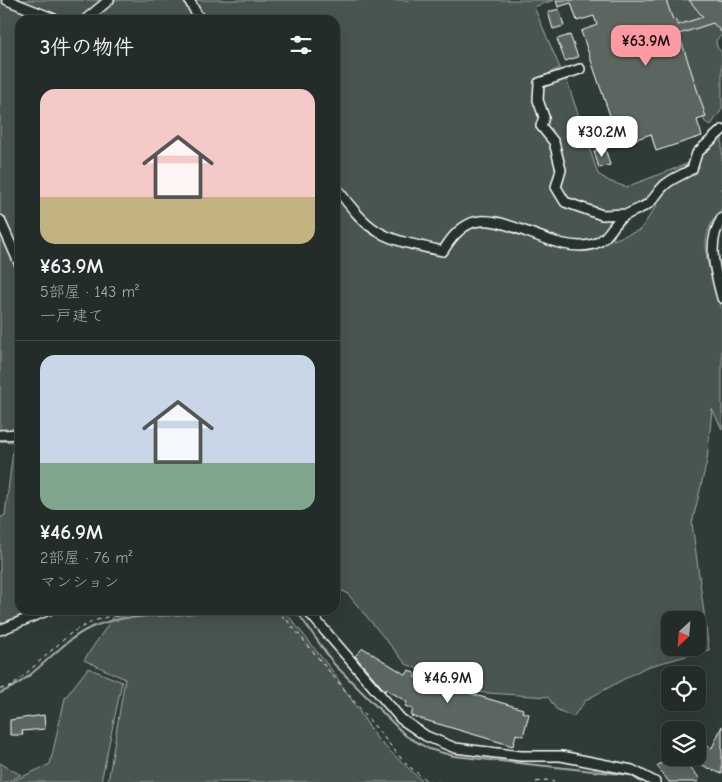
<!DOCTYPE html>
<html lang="ja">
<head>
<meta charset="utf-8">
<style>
	:root { --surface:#232c28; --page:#2f3834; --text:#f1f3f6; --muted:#a3a7a8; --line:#404845; --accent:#ff9aa2 }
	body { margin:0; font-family:"Comic Neue","Klee One",sans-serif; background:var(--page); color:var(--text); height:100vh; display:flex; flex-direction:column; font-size:19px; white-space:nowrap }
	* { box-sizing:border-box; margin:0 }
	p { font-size:16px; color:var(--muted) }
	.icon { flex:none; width:28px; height:28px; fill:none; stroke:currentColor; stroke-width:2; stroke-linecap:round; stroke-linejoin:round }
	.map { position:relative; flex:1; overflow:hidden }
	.drawer { position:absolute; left:15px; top:15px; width:325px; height:600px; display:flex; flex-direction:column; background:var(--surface); border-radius:15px; box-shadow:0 5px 20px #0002,0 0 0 1px var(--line) }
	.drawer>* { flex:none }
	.needle { width:32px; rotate:206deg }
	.controls { position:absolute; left:661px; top:611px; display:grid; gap:10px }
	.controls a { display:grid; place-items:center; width:45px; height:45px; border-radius:10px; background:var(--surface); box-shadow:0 5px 20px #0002,0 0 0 1px var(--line); font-size:25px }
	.price { position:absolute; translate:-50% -42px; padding:0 11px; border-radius:10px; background:#fff; color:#222; font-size:16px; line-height:32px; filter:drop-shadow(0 1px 2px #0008) }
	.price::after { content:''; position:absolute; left:50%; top:30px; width:15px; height:11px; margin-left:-8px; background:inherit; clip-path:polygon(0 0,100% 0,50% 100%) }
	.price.selected { background:var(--accent); color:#111 }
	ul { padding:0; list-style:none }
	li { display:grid; align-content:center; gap:10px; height:265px; padding:0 25px }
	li+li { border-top:1px solid var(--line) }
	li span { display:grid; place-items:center; height:155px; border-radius:15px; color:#555 }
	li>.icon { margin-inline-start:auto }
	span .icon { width:90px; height:90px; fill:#fffc; stroke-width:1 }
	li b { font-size:21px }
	h2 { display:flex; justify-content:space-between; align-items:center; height:60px; padding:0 25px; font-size:21px }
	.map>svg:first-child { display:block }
	.green { fill:#4a544f; stroke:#a4aaa7; fill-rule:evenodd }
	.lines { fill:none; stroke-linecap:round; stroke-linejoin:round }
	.stream { stroke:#a9afac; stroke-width:2 }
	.building { fill:#5b6661; stroke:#fff }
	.minor-casing { stroke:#fff; stroke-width:12 }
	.path { stroke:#fff; stroke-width:1; stroke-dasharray:4 4; stroke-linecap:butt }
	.minor { stroke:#26332d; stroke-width:9 }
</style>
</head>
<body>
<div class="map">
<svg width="722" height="782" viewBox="0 0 722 782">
	<rect width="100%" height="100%" fill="#2f3b35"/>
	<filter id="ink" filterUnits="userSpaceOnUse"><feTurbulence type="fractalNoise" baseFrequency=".02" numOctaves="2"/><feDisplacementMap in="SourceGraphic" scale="10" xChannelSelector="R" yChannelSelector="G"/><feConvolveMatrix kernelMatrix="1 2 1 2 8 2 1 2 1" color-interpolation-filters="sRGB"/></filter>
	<g filter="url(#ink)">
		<path class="green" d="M0,0H554L534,7L560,68L549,73L552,83L566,78L598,174L609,181L626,187L692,162L706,152L722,133V208C689,247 716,274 722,313C722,324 722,337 722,348C722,375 722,402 722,429L712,409L707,461L692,523L709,650L646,667L586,700L573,717L556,709L548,697L473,692L406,664L347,593L335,588V20H20V610H33L0,624V518L5,515L14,442L0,441ZM659,202L640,230L613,240L616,230L611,222L633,215ZM670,620H698V648H670Z
			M663,0H722V35L716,40L717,47L722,53V109L711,125L705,122Z
			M181,610H284L334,673L378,740L423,782H108L125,679L84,660L114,616L134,618Z
			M88,668L122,682L101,782H11L50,764L65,698Z
			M0,763L21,775L7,782H0Z"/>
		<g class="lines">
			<path class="stream" d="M289,610L300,616L334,664L406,736L429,749L454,756L630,775L641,782
				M0,693C36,679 56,644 90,628C129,610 169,620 208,610"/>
		</g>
		<path class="building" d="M556,0H666L673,20L675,19L678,25L703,17L689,0H722V33L713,23L679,34L706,117L697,120L702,136L656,151L651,134L620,145L581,31L597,25L594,16L577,21L571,3L558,7Z
			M559,9L564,26L553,29L548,12Z
			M570,35L578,57L565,61L557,39Z
			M605,148L610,165L599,168L594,151Z
			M363,648L406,675L409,670L416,674L414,677L523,709L522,712L529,714L523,736L516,734L513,746L411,716L413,709L405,706L407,702L386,689L385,691L355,656Z
			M44,715L45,729L22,731L23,735H10V720Z
			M722,726V774L697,763L705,745L712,748Z
			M668,758H673L675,760L683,758L700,779L697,782H669L657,766Z"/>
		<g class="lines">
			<defs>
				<path id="minor" d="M7,0L57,20
					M189,0L200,20
					M85,20L109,0
					M580,69L539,83L538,100L544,117L541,126L554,142L561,170L556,187L565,202L602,215L627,214
					M335,186C372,237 382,238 443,251C450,240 457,230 469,224C501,208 554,256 594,244C607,240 612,226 621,218C629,212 639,210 648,204C655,199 659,189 666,184C673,178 684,174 692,169L697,153L722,130
					M722,218C706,243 715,271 722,298
					M0,220L20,265
					M0,435L20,434
					M114,610H116
					M307,610L401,719L426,736L455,748L521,756H561L632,770L655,782
					M0,630L49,610"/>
			</defs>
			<use href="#minor" class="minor-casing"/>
			<path class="path" d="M266,610L277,612L286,619L405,763L427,781L439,782
				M0,689L11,687L72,632L94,621L110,616
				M536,782L546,780L554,782"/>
			<use href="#minor" class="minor"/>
		</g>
	</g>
</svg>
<div class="controls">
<a><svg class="needle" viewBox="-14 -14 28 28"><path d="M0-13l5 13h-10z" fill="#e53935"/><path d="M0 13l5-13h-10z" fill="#a3a7a8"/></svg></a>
<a><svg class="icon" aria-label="locate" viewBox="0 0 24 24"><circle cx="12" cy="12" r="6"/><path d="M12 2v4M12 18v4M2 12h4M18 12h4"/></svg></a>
<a><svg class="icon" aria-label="layers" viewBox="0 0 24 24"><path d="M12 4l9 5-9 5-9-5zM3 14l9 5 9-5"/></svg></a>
</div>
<b class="price selected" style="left:646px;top:67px">¥63.9M</b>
<b class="price" style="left:602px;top:158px">¥30.2M</b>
<b class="price" style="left:448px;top:704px">¥46.9M</b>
<section class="drawer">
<h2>3件の物件<svg class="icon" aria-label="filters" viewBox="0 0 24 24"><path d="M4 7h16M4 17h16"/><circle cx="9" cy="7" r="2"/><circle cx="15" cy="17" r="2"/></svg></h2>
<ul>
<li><span style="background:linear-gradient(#f6c9c9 70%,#c2b280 0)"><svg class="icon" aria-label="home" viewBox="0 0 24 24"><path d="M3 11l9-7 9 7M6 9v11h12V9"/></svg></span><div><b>¥63.9M</b><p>5部屋 · 143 m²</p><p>一戸建て</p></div></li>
<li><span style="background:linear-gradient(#c9d6e8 70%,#7fa58c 0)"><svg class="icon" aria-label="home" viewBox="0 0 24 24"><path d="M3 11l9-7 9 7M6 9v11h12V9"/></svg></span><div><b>¥46.9M</b><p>2部屋 · 76 m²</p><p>マンション</p></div></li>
</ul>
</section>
</div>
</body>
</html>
